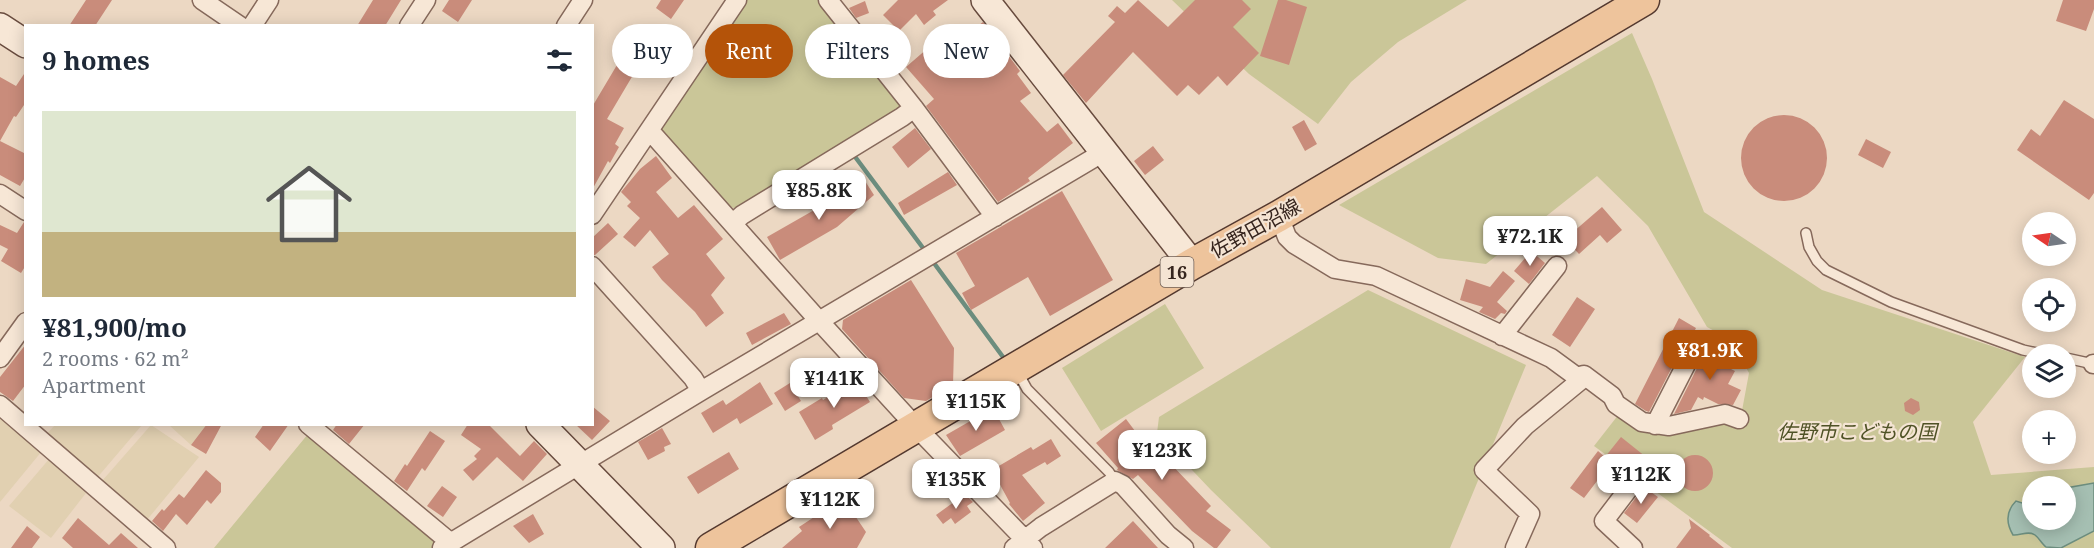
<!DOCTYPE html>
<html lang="en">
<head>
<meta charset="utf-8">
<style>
	:root { --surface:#fff; --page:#f6f6f7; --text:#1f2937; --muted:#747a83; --accent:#b45309 }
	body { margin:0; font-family:"Noto Serif","Noto Sans JP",serif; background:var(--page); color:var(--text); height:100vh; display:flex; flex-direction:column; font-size:22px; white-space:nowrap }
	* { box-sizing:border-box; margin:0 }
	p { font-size:20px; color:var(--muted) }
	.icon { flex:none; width:33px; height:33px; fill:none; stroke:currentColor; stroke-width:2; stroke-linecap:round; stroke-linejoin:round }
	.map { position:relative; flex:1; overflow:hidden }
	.panel { position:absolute; left:24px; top:24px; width:570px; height:402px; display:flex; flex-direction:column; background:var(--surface); border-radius:0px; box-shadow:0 3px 15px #0003 }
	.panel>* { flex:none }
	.guide { position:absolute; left:612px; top:24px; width:570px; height:54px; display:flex; gap:12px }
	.needle { width:39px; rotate:283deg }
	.tools { position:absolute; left:2022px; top:212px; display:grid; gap:12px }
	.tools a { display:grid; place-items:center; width:54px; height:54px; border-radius:50%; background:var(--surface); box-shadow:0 3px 15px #0003; font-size:30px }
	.price { position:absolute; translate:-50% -51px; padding:0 14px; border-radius:12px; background:#fff; color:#222; font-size:20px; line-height:39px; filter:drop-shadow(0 2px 3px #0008) }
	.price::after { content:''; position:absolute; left:50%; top:36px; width:18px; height:14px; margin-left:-9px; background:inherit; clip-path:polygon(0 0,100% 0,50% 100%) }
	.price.active { background:var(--accent); color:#fff }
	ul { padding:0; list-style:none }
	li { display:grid; align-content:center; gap:12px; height:318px; padding:0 18px }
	li span { display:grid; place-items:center; height:186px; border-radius:0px; color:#555 }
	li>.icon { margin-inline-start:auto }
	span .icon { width:108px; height:108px; fill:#fffc; stroke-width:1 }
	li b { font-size:26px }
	h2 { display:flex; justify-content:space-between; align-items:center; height:72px; padding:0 18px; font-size:26px }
	.pill { padding:0 21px; border-radius:27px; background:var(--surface); box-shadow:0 3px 15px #0003; font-size:21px; line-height:54px }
	.pill.active { background:var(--accent); color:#fff }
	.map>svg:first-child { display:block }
	.farmland { fill:#e1d0b1 }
	.green { fill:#cac698; fill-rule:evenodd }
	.water { fill:#a5bfb2; stroke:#6c8d7e; stroke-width:1.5 }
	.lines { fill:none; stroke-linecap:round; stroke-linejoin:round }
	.stream { stroke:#6c8d7e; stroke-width:4.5 }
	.building { fill:#c98c7b }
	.lane-casing { stroke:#86695b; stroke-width:12 }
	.street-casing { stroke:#86695b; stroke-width:21 }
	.secondary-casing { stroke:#684b3e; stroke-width:30 }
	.primary-casing { stroke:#54392f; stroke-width:33 }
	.lane { stroke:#f7e7d6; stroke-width:9 }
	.street { stroke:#f7e7d6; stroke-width:18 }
	.secondary { stroke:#f7e7d6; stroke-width:27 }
	.primary { stroke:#eec49c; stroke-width:30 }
	.labels { text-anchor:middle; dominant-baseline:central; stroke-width:4.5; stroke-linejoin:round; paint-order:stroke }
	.shield { fill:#f4e4d3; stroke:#6f5e54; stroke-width:1.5 }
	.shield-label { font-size:18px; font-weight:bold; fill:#36251e }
	.street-label { font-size:20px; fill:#36251e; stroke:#f4e4d3 }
	.park-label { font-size:20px; font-style:italic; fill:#4f5226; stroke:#f4e4d3 }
</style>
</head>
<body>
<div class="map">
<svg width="2094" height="548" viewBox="0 0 2094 548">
	<rect width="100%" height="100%" fill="#ecd8c3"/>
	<path class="farmland" d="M0,414L42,451L0,502Z
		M55,425H142L96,479L45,436Z
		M151,425L199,457L146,521L102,481Z
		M169,425H206L191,445Z
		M50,458L86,493L51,538L9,506Z"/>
	<path class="green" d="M743,0H820L900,101L898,113L739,209L725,206L662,138L660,123Z
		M1172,0H1467L1398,42L1351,82L1318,124L1249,74Z
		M1632,33L1652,79L1704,212L1822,290L2025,357L1973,422L1991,475L2094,467V548H1732L1594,446L1619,414L1643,428L1741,416L1749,373L1731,340L1707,327L1648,226L1597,176L1486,264L1438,258L1339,205ZM2032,486H2066V519H2032Z
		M1368,290L1526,365L1450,548H1271L1211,490L1157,433L1159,417Z
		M1165,304L1204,368L1101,431L1062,368Z
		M313,428L451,543L442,548H214Z"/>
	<path class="water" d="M2094,483V531L2061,548L2046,547C2042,544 2039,538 2035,535C2028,530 2020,536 2013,535C2006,523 2006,511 2016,501L2032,506V519H2066V488Z"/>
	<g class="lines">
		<path class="stream" d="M856,158L926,252
			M931,259L1003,357"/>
	</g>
	<path class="building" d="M86,0H112L95,26H69Z
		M373,0H401L385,26H357Z
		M449,0H472L458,22L442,11Z
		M661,0H684L671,19L656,8Z
		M898,0H948L933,11L936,15L924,25L916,14L899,31L883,15Z
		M1138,0L1168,27L1195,0H1242L1251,9L1233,27L1259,53L1227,86L1218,76L1199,95L1188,85L1177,96L1133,52L1086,103L1063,75L1115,22L1108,16L1117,6L1125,13Z
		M1278,0H1286L1307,7L1289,65L1260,56Z
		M2063,0H2094V9L2086,31L2056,21Z
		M865,1L869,13L856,18L849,8Z
		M983,22L1020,71L1017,74L1031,93L1020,101L1047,132L1058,123L1073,143L1028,178L1030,181L998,202L926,106L934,99L906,67L928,48L936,58Z
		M633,38L649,48L607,119L624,128L615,144L619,147L610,163L608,161L592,190V107Z
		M26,71V102L16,117L14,116L0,141L26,154V176L20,186L0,175V77L16,86Z
		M2064,100L2094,119V193L2089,200L2017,150L2031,129L2040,136Z
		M1741 158a43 43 0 1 1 86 0a43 43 0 1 1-86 0Z
		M1304,120L1317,144L1305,151L1292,127Z
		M915,128L931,149L908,168L892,147Z
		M1866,139L1891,152L1883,168L1858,155Z
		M1153,146L1164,160L1145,175L1134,161Z
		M656,156L672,178L656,192L678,218L694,205L723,239L706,254L725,278L711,295L724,313L706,327L695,312L662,280L652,267L669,254L650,230L635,247L623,237L640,218L627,206L631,202L621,192L640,169Z
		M948,172L957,185L904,215L898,203Z
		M865,181L874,195L837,227L780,260L767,237Z
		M1062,191L1113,280L1050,316L1028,277L971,310L962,293L975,286L956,253Z
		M1602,207L1622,230L1607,243L1600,235L1579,254L1565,239Z
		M24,222H26V265L21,273L1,261L8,249L0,245V225L17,233Z
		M608,223L618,234L595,255H592V238Z
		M1531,251L1545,263L1529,284L1514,271Z
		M1503,271L1515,281L1497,302L1507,311L1505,314L1501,313L1495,319L1479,312L1483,307L1460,300L1466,279L1490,287Z
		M911,280L954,348L953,385L926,401L904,398L842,329L843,320Z
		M1577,297L1595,309L1570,347L1552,335Z
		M784,313L791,324L752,345L746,333Z
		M1679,318L1696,328L1692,336L1685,342L1649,412L1646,411L1635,404Z
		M1705,342L1729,353L1723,365L1735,371L1728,384L1741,390L1733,405L1718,404L1704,397L1703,400L1698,397L1691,410L1674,414L1705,352Z
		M26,344V384L13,401L0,392V377Z
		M856,380L870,402L832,425L833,429L815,440L799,412L822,398L823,400Z
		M760,382L773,404L740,424L737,418L713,433L701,413L723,400L726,405Z
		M790,383L801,401L785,411L774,393Z
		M1911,398L1919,402L1920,410L1913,415L1905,411L1904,403Z
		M592,406L610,421L592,440L575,424H592Z
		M993,408L1005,430L960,456L946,435Z
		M1126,419L1144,443L1148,440L1211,506L1206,511L1231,530L1217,548H1214L1192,531L1138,475L1133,479L1117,470L1118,468L1096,443Z
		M207,424H222L206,454L191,445Z
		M264,424H289L270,451L255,437Z
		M337,424H365L349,444L333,430Z
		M468,424H488L520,456L534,441L547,454L523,481L497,457L473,481L463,470L477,459L474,456L481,449L461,435Z
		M662,428L671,444L664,447L665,451L648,460L638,442Z
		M430,431L445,441L425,471L422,468L407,491L394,481L405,464L407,466Z
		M1621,437L1646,457L1640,464L1630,468L1611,493L1597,481L1584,498L1570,488L1598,451L1605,457Z
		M1051,439L1061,456L1047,465L1045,462L1022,475L1045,503L1023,521L1009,504L1010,503L992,470L1031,447L1033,450Z
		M729,452L739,469L698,494L687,477Z
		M1677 473a18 18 0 1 1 36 0a18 18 0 1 1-36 0Z
		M206,470L221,483V492L211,504L207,500L187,525L176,514L163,531L152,521L162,509L164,511L179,494L184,498Z
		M442,486L457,497L443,517L427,506Z
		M1644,487L1658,497L1637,523L1624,513Z
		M965,494L973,502L967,506L971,512L955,524L951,518L943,524L936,515Z
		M843,498L866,532L857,548H782L802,531L799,527Z
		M533,514L544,534L529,543L513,526Z
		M78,518L109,545L121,533L138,548H73L62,538Z
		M1689,519L1710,535L1709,536L1724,548H1676L1691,528Z
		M1133,521L1158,548H1105Z
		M27,526L40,537L32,548H11Z"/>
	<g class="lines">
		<defs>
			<path id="lane" d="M1806,233L1809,247L1817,261L1826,270L1891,302L2023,350L2042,354
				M2066,358L2093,364
				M1017,371L1027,389L1109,472L1115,481"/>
			<path id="street" d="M202,0L240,26
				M828,0L914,108L995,217
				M252,26L269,0
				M409,26L426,0
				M566,26L583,0
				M650,131L820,322L917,428L1033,548
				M0,194L26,211
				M592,215L737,0
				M1279,216L1287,237L1294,244L1335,269L1376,276L1551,358L1581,380L1525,426L1484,470L1530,514L1515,548
				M733,223L742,215L902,117L914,108
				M592,266L693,378L701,391
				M1502,336L1557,266
				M0,358L26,322
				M2093,364H2094
				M1576,377L1584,375L1612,396L1616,404L1642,422L1669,426L1725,414L1739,419
				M0,405L166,548
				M308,424L451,543
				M1655,425L1695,347
				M442,548L701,391L1092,159L1103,150
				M1014,548L1041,527L1115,481L1123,485L1168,535L1184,548
				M1633,548L1604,521L1639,475"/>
			<path id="secondary" d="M985,0L1192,264
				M0,27L26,44
				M540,424L661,548"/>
			<path id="primary" d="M711,548L1192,264L1279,216L1644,0"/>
		</defs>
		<use href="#lane" class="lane-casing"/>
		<use href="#street" class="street-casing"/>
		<use href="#secondary" class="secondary-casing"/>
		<use href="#primary" class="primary-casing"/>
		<use href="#lane" class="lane"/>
		<use href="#street" class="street"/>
		<use href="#secondary" class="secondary"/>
		<use href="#primary" class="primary"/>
	</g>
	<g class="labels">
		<rect class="shield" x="1160.5" y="257" width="33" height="30" rx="4.5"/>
		<g class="shield-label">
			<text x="1177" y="272">16</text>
		</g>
		<g class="street-label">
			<text transform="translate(1255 228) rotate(-29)">佐野田沼線</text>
		</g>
		<g class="park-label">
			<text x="1857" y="431">佐野市こどもの国</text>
		</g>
	</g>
</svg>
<div class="tools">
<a><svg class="needle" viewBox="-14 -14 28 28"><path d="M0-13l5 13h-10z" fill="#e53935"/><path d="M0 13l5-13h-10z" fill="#747a83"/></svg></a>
<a><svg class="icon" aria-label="locate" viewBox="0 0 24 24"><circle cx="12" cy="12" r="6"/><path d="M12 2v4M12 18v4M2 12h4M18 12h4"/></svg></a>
<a><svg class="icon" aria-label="layers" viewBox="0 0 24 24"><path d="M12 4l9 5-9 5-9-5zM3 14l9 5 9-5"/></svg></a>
<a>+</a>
<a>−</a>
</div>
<b class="price" style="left:819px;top:221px">¥85.8K</b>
<b class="price" style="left:1530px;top:267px">¥72.1K</b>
<b class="price active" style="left:1710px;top:381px">¥81.9K</b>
<b class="price" style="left:834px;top:409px">¥141K</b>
<b class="price" style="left:976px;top:432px">¥115K</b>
<b class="price" style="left:1162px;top:481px">¥123K</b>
<b class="price" style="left:1641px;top:505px">¥112K</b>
<b class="price" style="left:956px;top:510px">¥135K</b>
<b class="price" style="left:830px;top:530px">¥112K</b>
<div class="guide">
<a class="pill">Buy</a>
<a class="pill active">Rent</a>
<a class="pill">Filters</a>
<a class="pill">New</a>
</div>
<section class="panel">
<h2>9 homes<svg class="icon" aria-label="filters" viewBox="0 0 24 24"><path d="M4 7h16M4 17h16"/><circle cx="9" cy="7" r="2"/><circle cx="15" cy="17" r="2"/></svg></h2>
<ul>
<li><span style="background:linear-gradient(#dfe7d0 65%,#c2b280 0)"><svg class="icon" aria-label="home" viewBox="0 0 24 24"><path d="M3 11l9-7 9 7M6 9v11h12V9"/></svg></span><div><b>¥81,900/mo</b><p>2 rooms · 62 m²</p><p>Apartment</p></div></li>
</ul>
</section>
</div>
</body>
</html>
